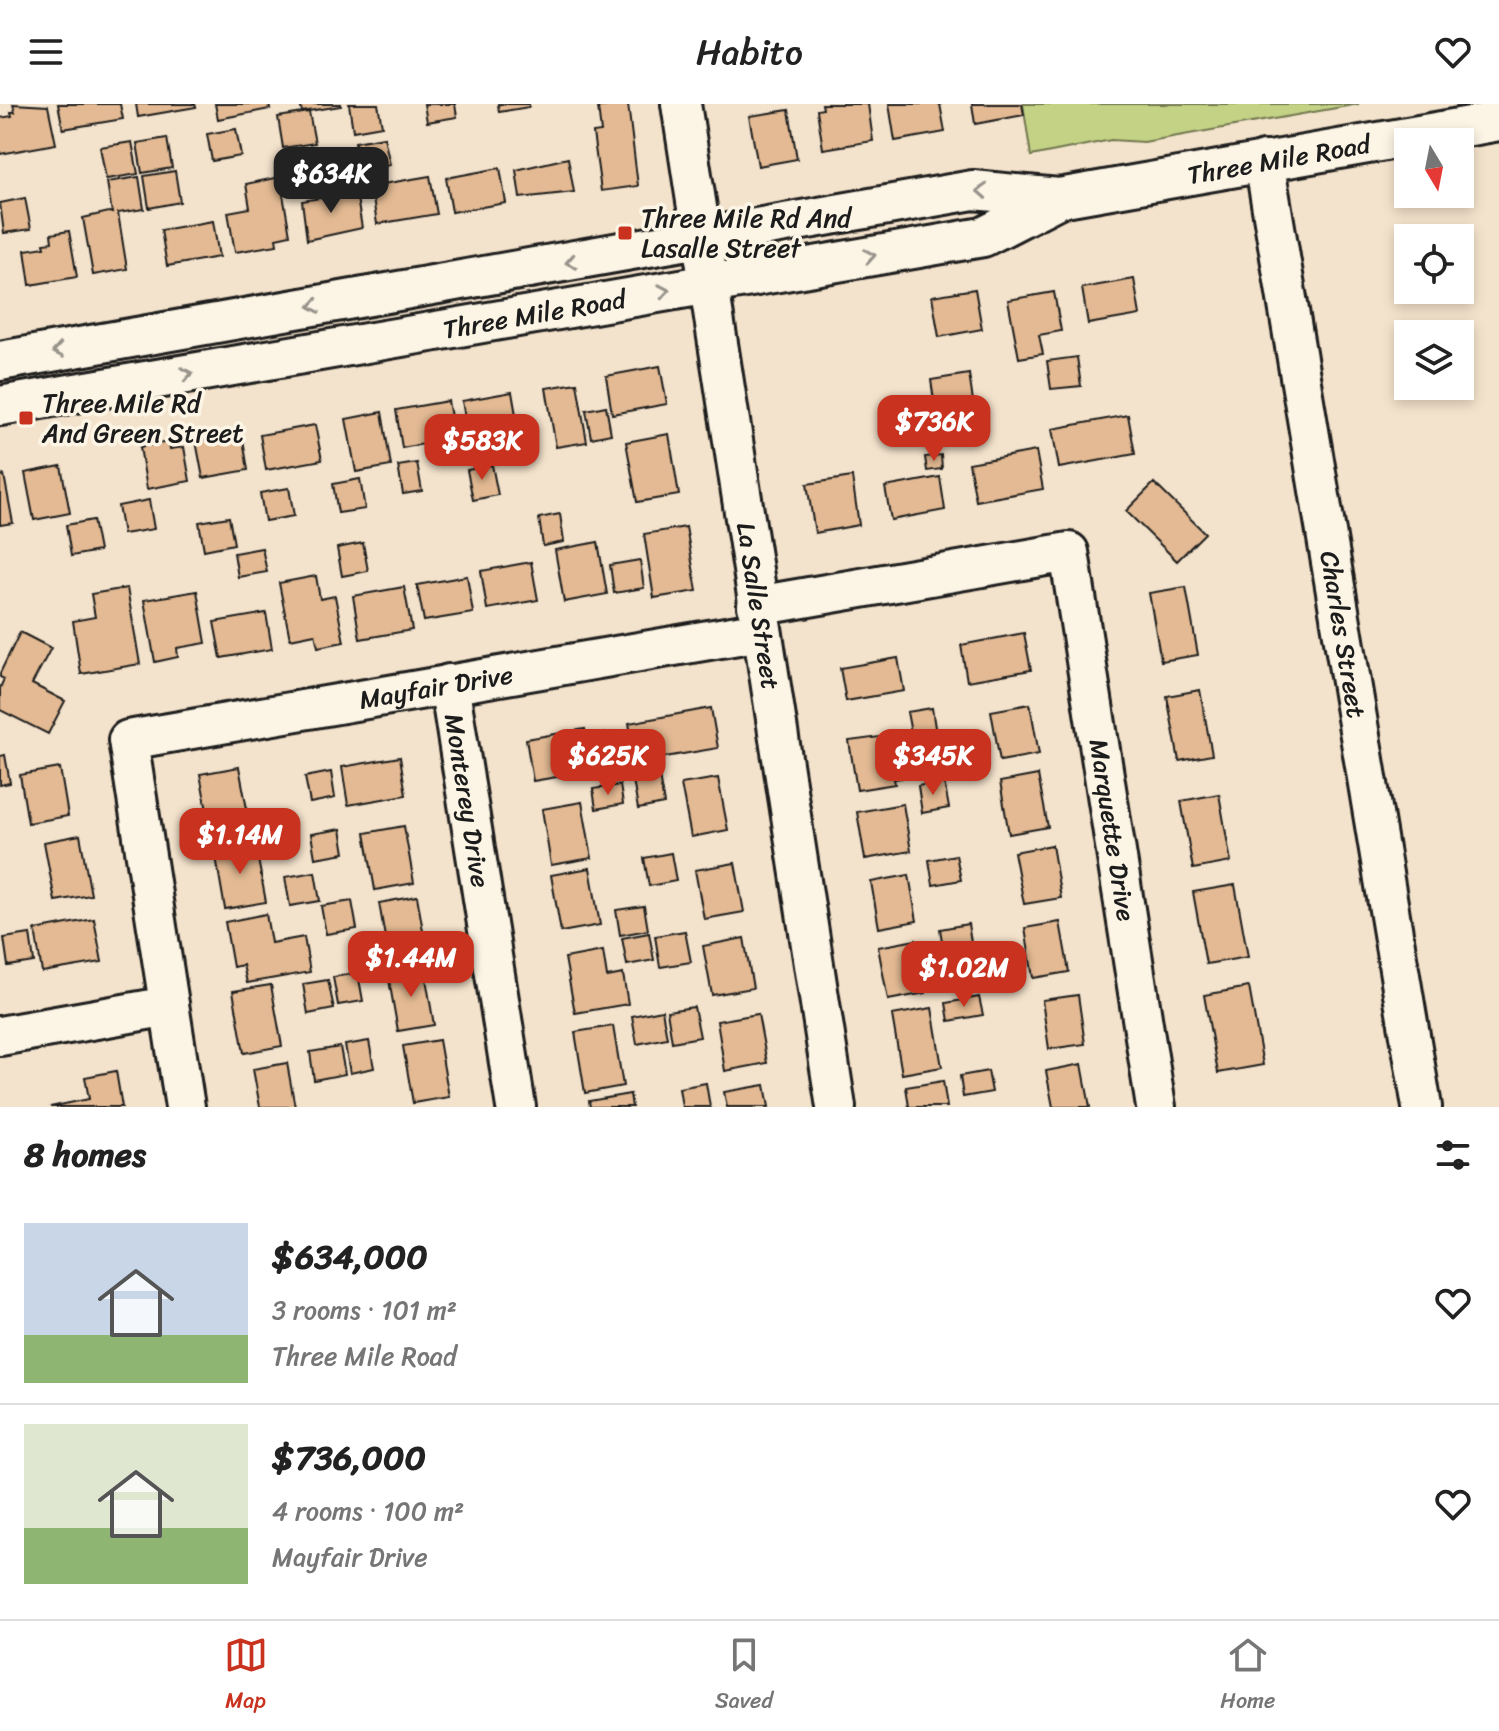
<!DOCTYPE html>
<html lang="en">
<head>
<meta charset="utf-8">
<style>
	:root { --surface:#fff; --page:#f2f2f2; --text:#222; --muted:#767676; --line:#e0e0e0; --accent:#c8321e }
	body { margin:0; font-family:Sriracha,sans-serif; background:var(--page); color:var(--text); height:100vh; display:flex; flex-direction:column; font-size:30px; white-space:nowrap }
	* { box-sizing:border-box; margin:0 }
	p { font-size:26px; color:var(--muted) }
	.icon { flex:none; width:44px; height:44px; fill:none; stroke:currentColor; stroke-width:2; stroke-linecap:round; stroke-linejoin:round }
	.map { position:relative; height:1003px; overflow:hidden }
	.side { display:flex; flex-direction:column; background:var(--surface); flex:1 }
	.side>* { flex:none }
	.needle { width:52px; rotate:170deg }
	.buttons { position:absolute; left:1394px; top:24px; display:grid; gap:16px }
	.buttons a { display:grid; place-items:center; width:80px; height:80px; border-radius:0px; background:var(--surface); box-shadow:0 4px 12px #0003; font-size:40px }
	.price { position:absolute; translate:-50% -68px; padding:0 18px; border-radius:16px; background:var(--accent); color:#fff; font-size:26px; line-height:52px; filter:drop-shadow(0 2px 4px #0008) }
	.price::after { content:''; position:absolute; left:50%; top:48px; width:24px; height:18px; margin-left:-12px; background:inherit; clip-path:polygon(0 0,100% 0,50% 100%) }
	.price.active { background:#222; color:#fff }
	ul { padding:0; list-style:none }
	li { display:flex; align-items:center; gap:24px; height:200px; padding:0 24px }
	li+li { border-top:2px solid var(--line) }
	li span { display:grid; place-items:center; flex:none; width:224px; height:160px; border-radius:0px; color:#555 }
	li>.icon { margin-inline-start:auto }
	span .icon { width:96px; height:96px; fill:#fffc; stroke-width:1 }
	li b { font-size:34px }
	h2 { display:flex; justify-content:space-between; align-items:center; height:96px; padding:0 24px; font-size:34px }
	header { display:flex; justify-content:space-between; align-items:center; height:104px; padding:0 24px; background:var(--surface); font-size:36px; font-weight:600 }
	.tab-bar { display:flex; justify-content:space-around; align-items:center; height:112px; border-top:2px solid var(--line); background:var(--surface); font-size:22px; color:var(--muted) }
	.tab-bar a { display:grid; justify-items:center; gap:4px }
	.tab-bar .active { color:var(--accent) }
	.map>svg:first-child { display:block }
	.green { fill:#c4d285; stroke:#707750; stroke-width:2 }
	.building { fill:#e3ba93; stroke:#1c1c1c; stroke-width:2 }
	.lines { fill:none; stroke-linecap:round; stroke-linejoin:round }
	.minor-casing { stroke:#1c1c1c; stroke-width:44 }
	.minor { stroke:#fcf5e5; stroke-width:38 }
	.oneway { stroke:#97938b }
	.poi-dot { fill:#c8321e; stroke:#fcf5e5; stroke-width:3 }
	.labels { text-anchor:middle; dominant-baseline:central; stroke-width:7; stroke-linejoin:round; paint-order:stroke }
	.street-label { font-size:26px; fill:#1c1c1c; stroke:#fcf5e5 }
	.poi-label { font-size:26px; fill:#1c1c1c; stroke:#fcf5e5; text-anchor:start }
</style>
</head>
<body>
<header><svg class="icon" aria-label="menu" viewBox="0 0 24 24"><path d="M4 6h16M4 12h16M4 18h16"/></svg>Habito<svg class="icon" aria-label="heart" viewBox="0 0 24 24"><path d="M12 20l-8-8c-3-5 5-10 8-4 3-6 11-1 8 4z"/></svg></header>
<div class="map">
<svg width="1499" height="1003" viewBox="0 0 1499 1003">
	<rect width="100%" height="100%" fill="#f4e3cc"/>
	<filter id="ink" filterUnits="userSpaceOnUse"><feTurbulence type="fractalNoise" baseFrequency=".0125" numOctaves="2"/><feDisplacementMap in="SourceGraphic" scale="16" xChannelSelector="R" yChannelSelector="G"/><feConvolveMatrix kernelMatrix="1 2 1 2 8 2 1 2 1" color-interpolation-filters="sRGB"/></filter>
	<g filter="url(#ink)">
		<path class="green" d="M1023,0H1359L1144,38L1111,36L1031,52Z"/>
		<path class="building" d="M13,0L48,2L56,40L0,50V14L12,12L11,8H15Z
			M58,0H120L123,15L63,25Z
			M136,0H195L196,3L138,13Z
			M215,0H269L270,5L218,15Z
			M300,0H341V2L302,8Z
			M349,0H378L382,22L353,27Z
			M424,0H455L457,13L427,18Z
			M498,0H529V3L499,8Z
			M628,0L638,82L601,87L593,29L601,28L598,3Z
			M822,0H868L873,37L823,45L817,6L823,5Z
			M889,0H940L945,28L895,37Z
			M972,0H1022L1024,11L975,20Z
			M789,6L797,55L758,62L749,12Z
			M309,8L315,39L283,44L278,13Z
			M236,25L241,52L212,57L207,30Z
			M384,33L390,61L360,67L355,38Z
			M167,34L172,64L142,69L137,39Z
			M132,38L138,70L106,75L100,43Z
			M314,43L319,74L289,79L284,48Z
			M568,54L574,88L520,94L516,66Z
			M500,64L506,99L452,108L446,74Z
			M175,67L180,98L149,104L144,72Z
			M430,72L437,110L377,120L371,82Z
			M139,73L144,105L118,109L127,165L93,171L83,114L109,108L112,109L107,78Z
			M280,73L290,131L276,134L277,141L235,148L228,108L250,104L246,80Z
			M356,88L362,124L307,136L302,97Z
			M25,94L31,125L4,129L0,99Z
			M213,117L219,153L167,162L161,126Z
			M69,127L77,173L30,181L25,146L45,143L44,139L52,138L51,130Z
			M1134,175L1140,211L1088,220L1082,184Z
			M975,185L982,225L939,233L932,192Z
			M1054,188L1061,227L1039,231L1043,250L1019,254L1008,196Z
			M1077,253L1081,282L1051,285L1047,257Z
			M660,262L667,300L612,310L606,272Z
			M969,270L973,297L935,304L931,276Z
			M577,279L587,338L556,343L546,284Z
			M512,288L519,328L469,336L462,297Z
			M448,297L455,334L402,344L396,306Z
			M606,302L611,330L591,334L586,306Z
			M382,308L391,362L356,368L346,315Z
			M1128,311L1135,350L1059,364L1052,325Z
			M315,321L322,356L266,366L260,331Z
			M242,329L248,366L203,374L196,337Z
			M669,330L679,391L637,398L626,338Z
			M169,338L170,345L184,343L190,377L147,385L140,343Z
			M1036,347L1043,385L976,397L969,359Z
			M941,351L942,365L927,367L925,353Z
			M417,359L422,387L403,390L398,362Z
			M492,361L498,391L473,396L467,366Z
			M61,362L70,409L34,416L25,369Z
			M4,371L13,419L0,421V372Z
			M852,373L859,421L815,429L807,380Z
			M940,373L945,406L891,416L885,383Z
			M360,375L365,405L338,409L333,380Z
			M1154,379L1205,429L1177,457L1126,407Z
			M289,384L294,412L265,417L260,389Z
			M149,396L154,425L123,430L118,402Z
			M560,410L564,438L543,442L539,414Z
			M229,413L234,440L204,446L199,418Z
			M93,416L99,447L71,452L66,421Z
			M686,423L697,487L654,494L644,430Z
			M598,438L607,490L564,498L555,446Z
			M363,439L368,467L342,472L337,444Z
			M262,444L267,468L238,473L234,449Z
			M640,456L644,484L614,489L610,461Z
			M531,458L538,496L487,505L481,467Z
			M316,472L320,495L335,492L344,538L318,543L315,530L290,535L279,479Z
			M467,472L473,509L424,517L417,481Z
			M404,483L412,526L360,535L353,492Z
			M1186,483L1198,551L1161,557L1149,489Z
			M127,484L140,560L81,570L73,517L95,513L91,490Z
			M197,487L206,539L177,544L178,553L155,558L144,496Z
			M266,509L272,545L221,554L214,518Z
			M20,528L51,544L32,580L65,597L48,630L0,606V584L4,575L0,573V569Z
			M1024,529L1031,566L967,577L961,541Z
			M898,554L904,587L846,597L840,564Z
			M1200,586L1212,651L1179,657L1167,592Z
			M1030,600L1039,650L1000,657L991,607Z
			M711,604L718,644L636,658L629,619Z
			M932,604L936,630L912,634L907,608Z
			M585,625L586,633L610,629L616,663L533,677L526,635Z
			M887,632L890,651L898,650L902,674L894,675L895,680L857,686L849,637Z
			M5,651L10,679L0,681V652Z
			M400,653L406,691L348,701L342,663Z
			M239,663L251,726L212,733L200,670Z
			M60,664L68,712L28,719L20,671Z
			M331,668L335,694L310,699L305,673Z
			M1038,671L1048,723L1009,730L1000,678Z
			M659,672L664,700L638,705L633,676Z
			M718,674L728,726L691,733L681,680Z
			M944,677L949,704L922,709L918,682Z
			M620,681L623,700L596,705L593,685Z
			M1219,690L1231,758L1193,765L1181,697Z
			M582,698L592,754L551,761L542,705Z
			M903,700L911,747L865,755L857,708Z
			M404,722L414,779L375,786L365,729Z
			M341,725L345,749L315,754L311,730Z
			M80,731L91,791L55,797L44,738Z
			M255,739L266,798L225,805L215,747Z
			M1052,741L1061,794L1024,800L1014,748Z
			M671,749L676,777L649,782L644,754Z
			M956,751L961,776L933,781L929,756Z
			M735,759L744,808L704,815L695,766Z
			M590,764L600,821L561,828L551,771Z
			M315,768L320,797L290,802L285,773Z
			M909,771L917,817L879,824L871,778Z
			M1235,781L1248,853L1206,860L1193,788Z
			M417,792L427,850L389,856L379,799Z
			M352,797L357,825L326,830L321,802Z
			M644,802L648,826L620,831L616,806Z
			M266,810L271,839L304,833L310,868L247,879L243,861L233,863L225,818Z
			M94,815L102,858L42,868L35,826Z
			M1060,818L1069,868L1033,874L1025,824Z
			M968,820L971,838L943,843L940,825Z
			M685,827L691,858L660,863L655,832Z
			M649,829L654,856L627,861L622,834Z
			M30,830L34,858L8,862L4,834Z
			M744,834L753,884L712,891L703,842Z
			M916,836L926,889L888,896L878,843Z
			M603,847L607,873L623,870L628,900L575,909L565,854Z
			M424,863L434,921L398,927L388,870Z
			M358,869L363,897L338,901L333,873Z
			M328,876L334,905L308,910L303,880Z
			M271,881L282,942L244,949L233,887Z
			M1249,883L1263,961L1218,969L1204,891Z
			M1078,891L1085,940L1049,945L1042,896Z
			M979,893L983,911L949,917L946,899Z
			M694,903L700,933L672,938L667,907Z
			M932,904L942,963L902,970L892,911Z
			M662,906L667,934L637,940L632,912Z
			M758,910L767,959L725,967L717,917Z
			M613,922L623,982L585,989L575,928Z
			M439,936L449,993L413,999L403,942Z
			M369,937L374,964L350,969L345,941Z
			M340,943L345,970L314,976L310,948Z
			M287,959L295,1003H260L253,965Z
			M1082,960L1090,1003H1053L1046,967Z
			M116,967L122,1003H50L89,995L85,973Z
			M988,967L992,988L963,993L960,972Z
			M943,977L947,1003H909L906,983Z
			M706,979L710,1003H682L679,984Z
			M765,981L769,1003H727L724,988Z
			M630,990L632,1003H590L589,997Z"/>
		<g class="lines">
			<defs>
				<g id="minor">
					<path id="s1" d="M681,0L836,1003"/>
					<path id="s2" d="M1264,57L1422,1003"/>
					<path d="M0,257L973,86L1059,94"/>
					<path id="s3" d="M0,302L983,133L1059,94L1499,17"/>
					<path id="s4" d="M757,502L1069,448L1156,1003"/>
					<path id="s5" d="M449,580L516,1003"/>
					<path d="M0,932L169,902"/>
					<path id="s6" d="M185,1003L128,636L761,527"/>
				</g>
			</defs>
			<use href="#minor" class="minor-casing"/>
			<use href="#minor" class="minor"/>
		</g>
		<defs><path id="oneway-chevron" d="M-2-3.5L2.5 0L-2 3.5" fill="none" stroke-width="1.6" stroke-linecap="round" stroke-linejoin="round" transform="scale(2)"/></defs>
		<g class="oneway">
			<use href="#oneway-chevron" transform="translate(982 87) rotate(-177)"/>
			<use href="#oneway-chevron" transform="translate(870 152) rotate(-10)"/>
			<use href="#oneway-chevron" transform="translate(571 158) rotate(170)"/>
			<use href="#oneway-chevron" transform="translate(664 187) rotate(-10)"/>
			<use href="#oneway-chevron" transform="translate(314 202) rotate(170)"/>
			<use href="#oneway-chevron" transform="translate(58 247) rotate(170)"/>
			<use href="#oneway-chevron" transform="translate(187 270) rotate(-10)"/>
		</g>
	</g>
	<g class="poi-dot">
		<rect x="617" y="121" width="16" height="16" rx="4"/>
		<rect x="18" y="306" width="16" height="16" rx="4"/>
	</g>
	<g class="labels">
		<g class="street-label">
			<text stroke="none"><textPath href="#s3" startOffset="1306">Three Mile Road</textPath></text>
			<text stroke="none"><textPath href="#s3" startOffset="542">Three Mile Road</textPath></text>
			<text stroke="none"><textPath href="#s1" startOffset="508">La Salle Street</textPath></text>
			<text stroke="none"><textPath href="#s2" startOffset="480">Charles Street</textPath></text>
			<text stroke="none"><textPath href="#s6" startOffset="684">Mayfair Drive</textPath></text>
			<text stroke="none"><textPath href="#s5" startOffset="118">Monterey Drive</textPath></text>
			<text stroke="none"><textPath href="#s4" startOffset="598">Marquette Drive</textPath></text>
		</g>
		<g class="poi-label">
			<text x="641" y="114">Three Mile Rd And<tspan x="641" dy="30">Lasalle Street</tspan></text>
			<text x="42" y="299">Three Mile Rd<tspan x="42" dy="30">And Green Street</tspan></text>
		</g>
	</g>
</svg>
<div class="buttons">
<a><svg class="needle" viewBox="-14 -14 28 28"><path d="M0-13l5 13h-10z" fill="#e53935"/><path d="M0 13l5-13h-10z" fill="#767676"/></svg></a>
<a><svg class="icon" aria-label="locate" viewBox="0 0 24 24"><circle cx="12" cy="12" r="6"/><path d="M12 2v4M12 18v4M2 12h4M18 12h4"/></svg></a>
<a><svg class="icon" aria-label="layers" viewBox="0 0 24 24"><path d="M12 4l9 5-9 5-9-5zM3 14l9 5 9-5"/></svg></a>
</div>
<b class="price active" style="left:331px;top:111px">$634K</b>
<b class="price" style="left:934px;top:359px">$736K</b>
<b class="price" style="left:482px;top:378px">$583K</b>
<b class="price" style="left:608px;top:693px">$625K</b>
<b class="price" style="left:933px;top:693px">$345K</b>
<b class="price" style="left:240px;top:772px">$1.14M</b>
<b class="price" style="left:411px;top:895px">$1.44M</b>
<b class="price" style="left:964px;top:905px">$1.02M</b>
</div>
<section class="side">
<h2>8 homes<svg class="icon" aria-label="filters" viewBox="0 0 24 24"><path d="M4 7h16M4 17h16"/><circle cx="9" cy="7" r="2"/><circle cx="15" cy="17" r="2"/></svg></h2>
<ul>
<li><span style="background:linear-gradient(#c9d6e8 70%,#8fb573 0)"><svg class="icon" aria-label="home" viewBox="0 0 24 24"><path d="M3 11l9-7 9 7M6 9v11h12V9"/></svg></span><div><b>$634,000</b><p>3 rooms · 101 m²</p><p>Three Mile Road</p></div><svg class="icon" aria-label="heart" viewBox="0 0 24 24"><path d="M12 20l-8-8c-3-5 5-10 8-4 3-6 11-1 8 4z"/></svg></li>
<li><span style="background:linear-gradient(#dfe7d0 65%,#8fb573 0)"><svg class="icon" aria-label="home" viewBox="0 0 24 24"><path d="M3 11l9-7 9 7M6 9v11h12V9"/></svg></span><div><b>$736,000</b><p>4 rooms · 100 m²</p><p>Mayfair Drive</p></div><svg class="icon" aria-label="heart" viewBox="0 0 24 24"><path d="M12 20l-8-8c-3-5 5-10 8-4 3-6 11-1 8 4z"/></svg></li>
</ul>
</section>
<nav class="tab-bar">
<a class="active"><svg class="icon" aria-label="map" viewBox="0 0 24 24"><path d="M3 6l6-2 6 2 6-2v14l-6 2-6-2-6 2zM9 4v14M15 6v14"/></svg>Map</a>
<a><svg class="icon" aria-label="saved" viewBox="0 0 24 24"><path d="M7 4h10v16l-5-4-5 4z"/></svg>Saved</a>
<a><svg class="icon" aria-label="home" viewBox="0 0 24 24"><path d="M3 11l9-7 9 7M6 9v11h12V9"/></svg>Home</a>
</nav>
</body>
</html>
